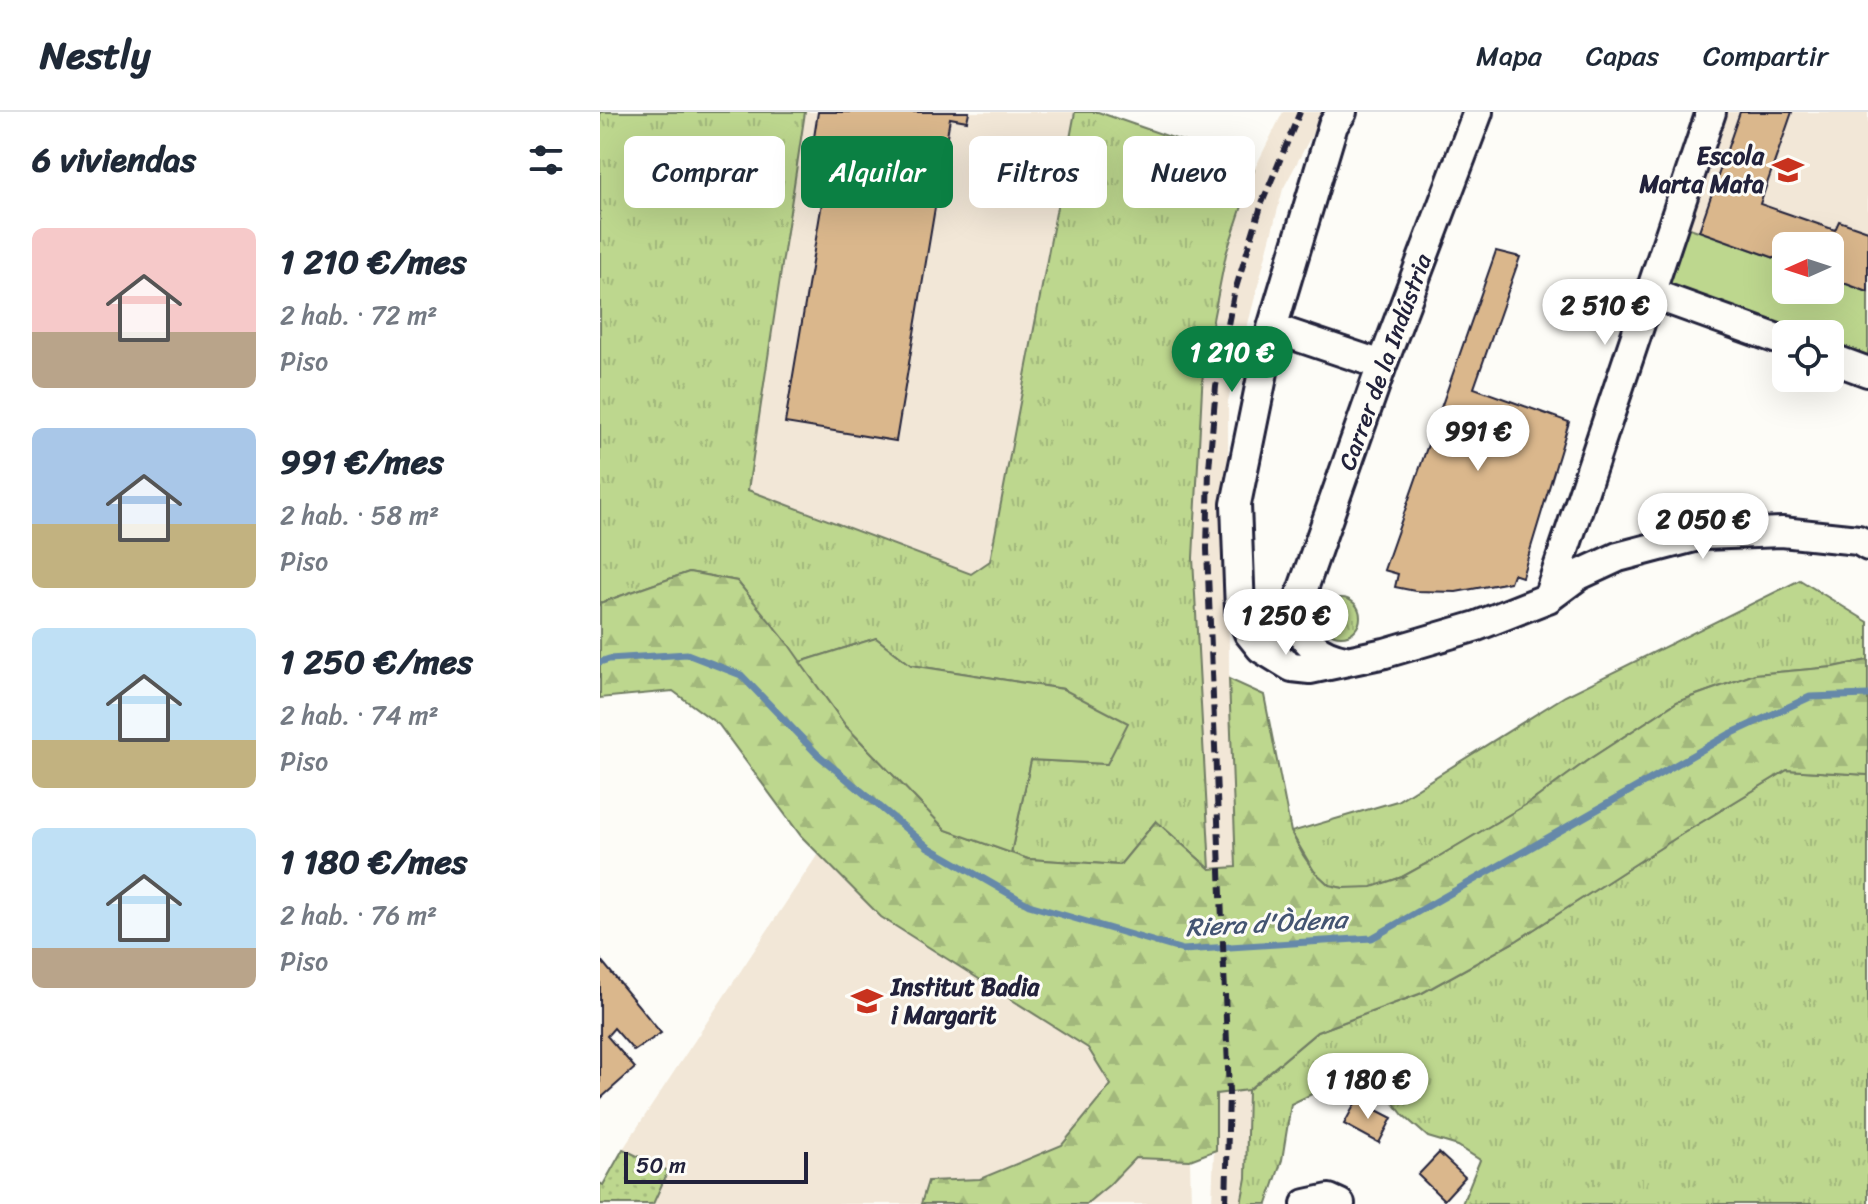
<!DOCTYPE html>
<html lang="es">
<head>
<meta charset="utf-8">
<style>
	:root { --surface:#fff; --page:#f2f2f3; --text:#1f2937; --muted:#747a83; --line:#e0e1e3; --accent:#0b8043 }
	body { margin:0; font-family:Sriracha,sans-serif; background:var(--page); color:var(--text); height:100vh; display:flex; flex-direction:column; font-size:30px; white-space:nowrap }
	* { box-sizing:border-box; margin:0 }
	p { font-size:26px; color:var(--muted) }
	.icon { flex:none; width:44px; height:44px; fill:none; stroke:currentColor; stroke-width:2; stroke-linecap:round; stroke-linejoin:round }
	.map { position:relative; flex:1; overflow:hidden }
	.details { display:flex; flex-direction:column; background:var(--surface); width:600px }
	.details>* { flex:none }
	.banner { position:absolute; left:24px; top:24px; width:760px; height:72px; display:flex; gap:16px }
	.needle { width:52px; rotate:267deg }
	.controls { position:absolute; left:1172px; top:120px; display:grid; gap:16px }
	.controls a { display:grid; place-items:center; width:72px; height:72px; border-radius:12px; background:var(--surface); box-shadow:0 8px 32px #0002; font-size:40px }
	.scale { position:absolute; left:24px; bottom:20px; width:184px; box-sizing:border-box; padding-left:8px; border:4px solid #22223b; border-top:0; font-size:22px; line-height:28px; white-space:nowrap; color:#22223b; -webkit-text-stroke:6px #fdfcf7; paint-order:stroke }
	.price { position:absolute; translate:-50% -68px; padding:0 18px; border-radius:28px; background:#fff; color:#222; font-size:26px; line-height:52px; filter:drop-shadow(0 2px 4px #0008) }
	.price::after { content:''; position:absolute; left:50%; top:48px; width:24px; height:18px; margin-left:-12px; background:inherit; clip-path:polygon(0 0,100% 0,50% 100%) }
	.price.current { background:var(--accent); color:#fff }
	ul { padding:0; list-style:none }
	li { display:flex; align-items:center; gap:24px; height:200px; padding:0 32px }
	li span { display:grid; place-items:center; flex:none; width:224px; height:160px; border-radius:12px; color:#555 }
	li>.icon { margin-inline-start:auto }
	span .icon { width:96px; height:96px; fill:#fffc; stroke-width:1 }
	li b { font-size:34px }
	h2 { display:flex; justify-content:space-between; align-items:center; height:96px; padding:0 32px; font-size:34px }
	.chip { padding:0 28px; border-radius:12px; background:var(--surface); box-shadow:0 8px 32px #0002; font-size:28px; line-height:72px }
	.chip.current { background:var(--accent); color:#fff }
	header { display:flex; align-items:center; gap:48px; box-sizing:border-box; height:112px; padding:0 40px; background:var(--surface); border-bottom:2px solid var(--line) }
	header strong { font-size:38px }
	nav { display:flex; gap:44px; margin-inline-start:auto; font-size:28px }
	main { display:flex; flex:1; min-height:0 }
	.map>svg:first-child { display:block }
	.built { fill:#f2e7d7 }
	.grass { fill:url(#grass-tufts); stroke:#707c64; stroke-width:2 }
	.forest { fill:url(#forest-firs); stroke:#707c64; stroke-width:2 }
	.park { fill:url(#park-dots); stroke:#707c64; stroke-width:2 }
	.garden { fill:#bdd78e; stroke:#707c64; stroke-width:2 }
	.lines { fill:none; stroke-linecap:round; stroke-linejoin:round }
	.stream { stroke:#6689a9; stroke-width:7 }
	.building { fill:#dab78c; stroke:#22223b; stroke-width:2 }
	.street-casing { stroke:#22223b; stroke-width:34 }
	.street { stroke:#fdfcf7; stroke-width:28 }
	.rail { stroke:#22223b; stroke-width:6; stroke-dasharray:12 6; stroke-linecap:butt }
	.labels { text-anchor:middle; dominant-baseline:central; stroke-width:6; stroke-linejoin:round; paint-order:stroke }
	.poi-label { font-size:24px; font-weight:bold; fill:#22223b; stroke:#fdfcf7; text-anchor:end }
	.street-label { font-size:24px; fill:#22223b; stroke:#fdfcf7 }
	.water-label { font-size:26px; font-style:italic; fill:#445572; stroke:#fdfcf7 }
</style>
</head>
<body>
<header>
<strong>Nestly</strong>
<nav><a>Mapa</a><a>Capas</a><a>Compartir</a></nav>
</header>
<main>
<section class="details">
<h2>6 viviendas<svg class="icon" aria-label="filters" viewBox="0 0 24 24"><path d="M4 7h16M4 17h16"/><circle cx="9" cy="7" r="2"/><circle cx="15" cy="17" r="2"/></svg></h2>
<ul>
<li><span style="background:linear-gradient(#f6c9c9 65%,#b9a48a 0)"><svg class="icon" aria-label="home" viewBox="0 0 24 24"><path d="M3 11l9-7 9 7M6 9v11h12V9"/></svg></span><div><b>1 210 €/mes</b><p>2 hab. · 72 m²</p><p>Piso</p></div></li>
<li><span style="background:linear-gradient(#a9c7e8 60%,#c2b280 0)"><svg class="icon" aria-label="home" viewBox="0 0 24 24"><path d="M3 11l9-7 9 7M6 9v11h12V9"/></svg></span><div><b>991 €/mes</b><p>2 hab. · 58 m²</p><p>Piso</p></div></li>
<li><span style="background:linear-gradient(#bfe0f5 70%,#c2b280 0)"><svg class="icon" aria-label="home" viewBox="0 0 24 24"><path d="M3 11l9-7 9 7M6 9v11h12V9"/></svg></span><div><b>1 250 €/mes</b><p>2 hab. · 74 m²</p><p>Piso</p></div></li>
<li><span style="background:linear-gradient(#bfe0f5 75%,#b9a48a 0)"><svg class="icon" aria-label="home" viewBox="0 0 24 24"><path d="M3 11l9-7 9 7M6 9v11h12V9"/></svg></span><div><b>1 180 €/mes</b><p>2 hab. · 76 m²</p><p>Piso</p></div></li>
</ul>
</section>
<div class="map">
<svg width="1268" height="1092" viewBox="0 0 1268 1092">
	<defs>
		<pattern id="grass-tufts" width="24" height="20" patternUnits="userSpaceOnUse" patternTransform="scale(2)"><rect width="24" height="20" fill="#bdd78e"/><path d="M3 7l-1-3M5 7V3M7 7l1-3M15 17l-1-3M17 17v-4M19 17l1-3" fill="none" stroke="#a2b87b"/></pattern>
		<pattern id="forest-firs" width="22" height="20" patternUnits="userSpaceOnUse" patternTransform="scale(2)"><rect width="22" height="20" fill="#bdd78e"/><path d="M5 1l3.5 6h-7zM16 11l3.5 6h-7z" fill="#a2b87b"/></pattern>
		<pattern id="park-dots" width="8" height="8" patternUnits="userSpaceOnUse" patternTransform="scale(2)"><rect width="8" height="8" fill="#bdd78e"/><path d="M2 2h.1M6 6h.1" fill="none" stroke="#a2b87b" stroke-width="1.8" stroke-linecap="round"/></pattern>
	</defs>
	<rect width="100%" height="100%" fill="#fdfcf7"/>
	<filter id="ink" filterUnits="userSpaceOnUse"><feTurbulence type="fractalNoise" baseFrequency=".0125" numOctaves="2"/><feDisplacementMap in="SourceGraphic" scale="16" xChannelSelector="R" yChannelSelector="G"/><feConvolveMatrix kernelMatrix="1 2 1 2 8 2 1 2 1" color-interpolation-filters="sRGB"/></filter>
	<g filter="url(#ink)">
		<path class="built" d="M205,0H475L390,449L371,462L148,378Z
			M683,0H724L683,77L628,289L629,567L637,755L610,757L593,446L603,258L626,142L654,58Z
			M1127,0H1268V180L1230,134H1186V150L1087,115Z
			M218,742L281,805L488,936L511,973L462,1033L380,1067L329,1069L321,1092H53L68,1059L23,1037Z
			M648,978L646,1066L641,1092H612L616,982Z
			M535,1046L590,1048L591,1092H486L509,1073Z"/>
		<path class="grass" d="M0,0H205L148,378L371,462L390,449L475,0H498L645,51L654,58L626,142L603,258L593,446L610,757L556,709L520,753L428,747L411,741L431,648L506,652L464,577L311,553L276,526L200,550L137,469L89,460L0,491Z
			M1200,468L1268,510V548L1234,555L1155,562L1077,590L988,648L932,689L833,748L802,765L772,776H743L729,773L714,759L691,720L797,689L965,584Z
			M722 505a19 19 0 1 1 38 0a19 19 0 1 1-38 0Z
			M1187,658L1268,663V1092H862L880,1048L858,1034L828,1025L803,1003L783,977L747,965L691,992L682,1048L667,1092H641L646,1066L648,978L717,920L822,881L916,829L1082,722Z"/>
		<path class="forest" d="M89,460L137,469L189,533L246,614L346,718L428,747L520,753L556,709L610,757L636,755L629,567L664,583L691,720L703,743L714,759L729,773L743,776L772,775L802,765L833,748L932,689L988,648L1077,590L1155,562L1234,555L1268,548V663L1187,658L1082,722L916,829L822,881L717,920L648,978L616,982V1038L590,1048L535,1046L509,1073L486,1092H321L328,1069L380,1067L462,1033L511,973L488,936L281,805L201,724L119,613L73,579L0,586V491Z"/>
		<path class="park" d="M23,1037L68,1059L53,1092H0V1071L3,1073Z"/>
		<path class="garden" d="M1087,115L1186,150V178H1230V166L1268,180V250L1230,236V222H1189L1063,177Z
			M276,526L311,553L463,577L528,611L507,652L431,648L411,741L346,718L246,614L200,550Z"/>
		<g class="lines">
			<path class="stream" d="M0,550L9,547L87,542L141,563L217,642L328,735L429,793L583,838L772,826L1128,623L1210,585L1268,583"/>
		</g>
		<path class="building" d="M218,0H369L367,9L350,6L296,329L185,311L227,61L209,57Z
			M1140,0H1192L1160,92L1235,118L1239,109L1268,119V180L1230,166V134H1186V150L1099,119Z
			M896,139L920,145L874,276L969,310L922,465L913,462L910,470L856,480L815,479L795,475L798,462L784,458Z
			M0,847L61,921L34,939L14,916L7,924L35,956L0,987Z
			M757,988L792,1006L779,1031L744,1012Z
			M839,1041L865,1065L844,1088L818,1063Z"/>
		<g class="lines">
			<defs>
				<path id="street" d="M742,0L733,13L672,216L636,392L640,499L649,521L661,536L692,555L710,557L785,541L877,514L948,486L979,463L1018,445L1102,423L1182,420L1258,428L1268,434
					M1050,181L1186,230
					M672,216L782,253
					M1230,246L1268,260
					M948,486L1111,0
					M694,502C701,528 718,544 746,548
					M649,521L670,523L689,511L694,502L782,253L878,0
					M706,1092L729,1087L740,1092"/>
			</defs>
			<use href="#street" class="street-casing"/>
			<use href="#street" class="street"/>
			<path class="rail" d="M626,1092L629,981L607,437L609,357L616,274L634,182L662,91L700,0"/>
		</g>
	</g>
	<defs>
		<symbol id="school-bare" viewBox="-9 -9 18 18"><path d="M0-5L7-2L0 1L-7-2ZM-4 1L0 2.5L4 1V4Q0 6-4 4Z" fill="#c8321e" stroke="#fdfcf7" stroke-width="2.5" paint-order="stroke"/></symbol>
	</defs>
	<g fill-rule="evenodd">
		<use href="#school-bare" x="1166" y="36" width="44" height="44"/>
		<use href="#school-bare" x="245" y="867" width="44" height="44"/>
	</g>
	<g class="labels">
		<g class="poi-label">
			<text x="1164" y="44">Escola<tspan x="1164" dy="28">Marta Mata</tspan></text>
			<text x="291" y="875" text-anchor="start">Institut Badia<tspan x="291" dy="28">i Margarit</tspan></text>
		</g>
		<g class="street-label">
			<text transform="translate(785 250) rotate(-70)">Carrer de la Indústria</text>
		</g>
		<g class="water-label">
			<text transform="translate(666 811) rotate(-3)">Riera d'Òdena</text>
		</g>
	</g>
</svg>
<div class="controls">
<a><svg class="needle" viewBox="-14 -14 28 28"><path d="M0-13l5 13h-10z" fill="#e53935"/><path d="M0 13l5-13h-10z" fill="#747a83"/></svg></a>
<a><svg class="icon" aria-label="locate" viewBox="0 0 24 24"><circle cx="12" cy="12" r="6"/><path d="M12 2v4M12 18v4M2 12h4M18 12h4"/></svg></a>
</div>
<div class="scale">50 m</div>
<b class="price" style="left:1005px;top:235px">2 510 €</b>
<b class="price current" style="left:632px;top:282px">1 210 €</b>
<b class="price" style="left:878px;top:361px">991 €</b>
<b class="price" style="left:1103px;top:449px">2 050 €</b>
<b class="price" style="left:686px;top:545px">1 250 €</b>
<b class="price" style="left:768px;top:1009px">1 180 €</b>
<div class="banner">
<a class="chip">Comprar</a>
<a class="chip current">Alquilar</a>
<a class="chip">Filtros</a>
<a class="chip">Nuevo</a>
</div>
</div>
</main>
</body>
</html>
